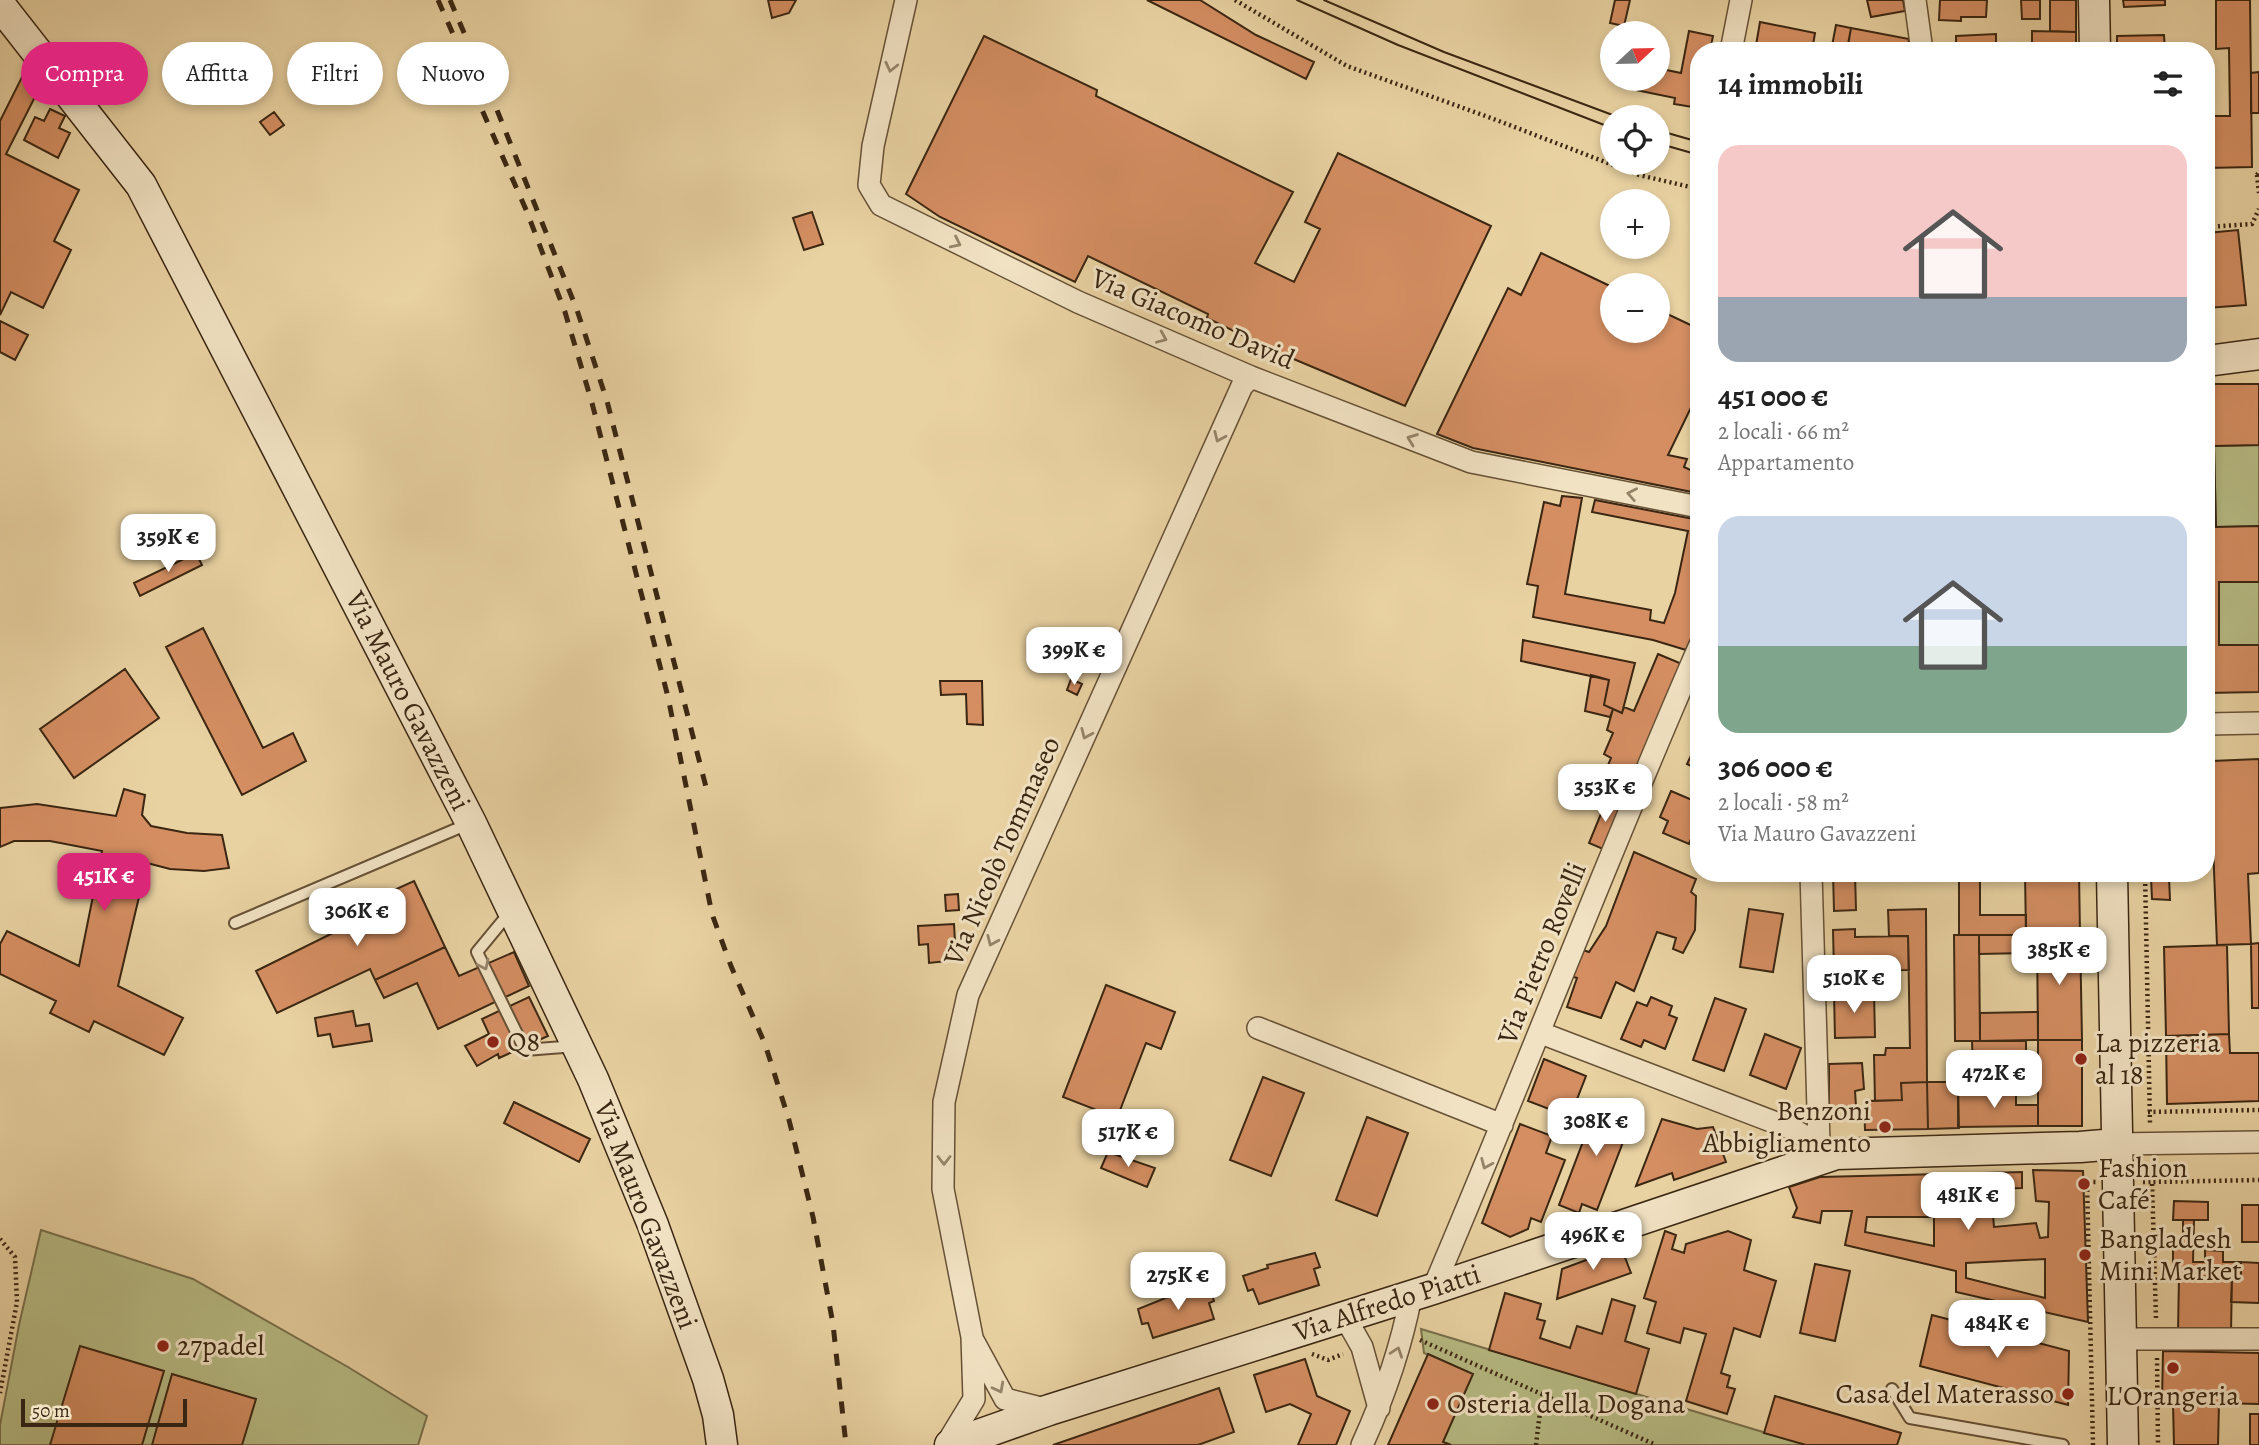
<!DOCTYPE html>
<html lang="it">
<head>
<meta charset="utf-8">
<style>
	:root { --surface:#fff; --page:#f2f2f2; --text:#222; --muted:#767676; --accent:#db2777 }
	body { margin:0; font-family:Alegreya,serif; background:var(--page); color:var(--text); height:100vh; display:flex; flex-direction:column; font-size:26px; white-space:nowrap }
	* { box-sizing:border-box; margin:0 }
	p { font-size:23px; color:var(--muted) }
	.icon { flex:none; width:38px; height:38px; fill:none; stroke:currentColor; stroke-width:2; stroke-linecap:round; stroke-linejoin:round }
	.map { position:relative; flex:1; overflow:hidden }
	.side { position:absolute; left:1690px; top:42px; width:525px; height:840px; display:flex; flex-direction:column; background:var(--surface); border-radius:28px; box-shadow:0 4px 10px #0003 }
	.side>* { flex:none }
	.top-card { position:absolute; left:21px; top:42px; width:665px; height:63px; display:flex; gap:14px }
	.needle { width:46px; rotate:68deg }
	.buttons { position:absolute; left:1600px; top:21px; display:grid; gap:14px }
	.buttons a { display:grid; place-items:center; width:70px; height:70px; border-radius:50%; background:var(--surface); box-shadow:0 4px 10px #0003; font-size:35px }
	.scale { position:absolute; left:21px; bottom:18px; width:166px; box-sizing:border-box; padding-left:7px; border:4px solid #3a2612; border-top:0; font-size:19px; line-height:24px; white-space:nowrap; color:#3a2612; -webkit-text-stroke:5px #f1e2c3; paint-order:stroke }
	.price { position:absolute; translate:-50% -60px; padding:0 16px; border-radius:14px; background:#fff; color:#222; font-size:23px; line-height:46px; filter:drop-shadow(0 2px 4px #0008) }
	.price::after { content:''; position:absolute; left:50%; top:42px; width:21px; height:16px; margin-left:-10px; background:inherit; clip-path:polygon(0 0,100% 0,50% 100%) }
	.price.active { background:var(--accent); color:#fff }
	ul { padding:0; list-style:none }
	li { display:grid; align-content:center; gap:14px; height:371px; padding:0 28px }
	li span { display:grid; place-items:center; height:217px; border-radius:21px; color:#555 }
	li>.icon { margin-inline-start:auto }
	span .icon { width:126px; height:126px; fill:#fffc; stroke-width:1 }
	li b { font-size:30px }
	h2 { display:flex; justify-content:space-between; align-items:center; height:84px; padding:0 28px; font-size:30px }
	.chip { padding:0 24px; border-radius:32px; background:var(--surface); box-shadow:0 4px 10px #0003; font-size:24px; line-height:63px }
	.chip.active { background:var(--accent); color:#fff }
	.map>svg:first-child { display:block }
	.green { fill:#b7bb84; stroke:#78704b; stroke-width:2 }
	.building { fill:#d48e62; stroke:#3a2612; stroke-width:2; fill-rule:evenodd }
	.lines { fill:none; stroke-linecap:round; stroke-linejoin:round }
	.lane-casing { stroke:#665136; stroke-width:14 }
	.street-casing { stroke:#665136; stroke-width:24 }
	.secondary-casing { stroke:#3a2612; stroke-width:33 }
	.path { stroke:#3a2612; stroke-width:4.5; stroke-dasharray:2 3.5; stroke-linecap:butt }
	.lane { stroke:#f1e2c3; stroke-width:10 }
	.street { stroke:#f1e2c3; stroke-width:21 }
	.secondary { stroke:#f1e2c3; stroke-width:30 }
	.tram { stroke:#3a2612; stroke-width:2 }
	.rail { stroke:#3a2612; stroke-width:5; stroke-dasharray:12 12; stroke-linecap:butt }
	.path-bridge { stroke:#3a2612; stroke-width:4.5; stroke-dasharray:2 3.5; stroke-linecap:butt }
	.oneway { stroke:#96846a }
	.poi-dot { fill:#8f2418; stroke:#f1e2c3; stroke-width:2.5 }
	.labels { text-anchor:middle; dominant-baseline:central; stroke-width:6; stroke-linejoin:round; paint-order:stroke }
	.street-label { font-size:28px; fill:#3a2612; stroke:#f1e2c3 }
	.poi-label { font-size:28px; fill:#3a2612; stroke:#f1e2c3; text-anchor:start }
</style>
</head>
<body>
<div class="map">
<svg width="2259" height="1445" viewBox="0 0 2259 1445">
	<rect width="100%" height="100%" fill="#e9d2a2"/>
	<filter id="stains"><feTurbulence type="fractalNoise" baseFrequency=".00286" numOctaves="4"/><feColorMatrix values="0 0 0 0 .2 0 0 0 0 .09 0 0 0 0 .02 0 0 0 .5 -.17"/></filter>
	<radialGradient id="worn" r=".72"><stop offset=".6" stop-color="#630" stop-opacity="0"/><stop offset="1" stop-color="#630" stop-opacity=".3"/></radialGradient>
	<path class="green" d="M2259,445V526L2216,527L2214,446Z
		M2219,582H2259V645H2219Z
		M41,1230L193,1279L348,1367L427,1416L418,1445H0V1425L19,1325Z
		M1421,1329L1806,1445H1451L1443,1442L1442,1437L1472,1374L1424,1353Z"/>
	<path class="building" d="M768,0H796L789,13L772,18Z
		M1147,0H1200L1256,35L1314,62L1306,79Z
		M1615,0H1630L1624,26L1610,23Z
		M1867,0H1903L1905,11L1871,17Z
		M1940,0H1987L1986,17H1961V21L1939,20Z
		M2021,0H2040V19H2022Z
		M2050,0H2076V32L2050,31Z
		M2123,0H2165V5L2124,7Z
		M2216,0H2250L2252,167L2207,168V116H2230L2229,48L2216,49Z
		M1760,22L1815,33L1812,51H1755Z
		M1836,25L1851,28L1847,51H1831Z
		M1851,28L1909,39L1907,51L1847,50Z
		M1689,31L1713,36L1710,51H1699V108L1674,104L1675,98L1621,87L1622,79H1657V68L1681,73Z
		M2032,31L2076,32V51H2032Z
		M1996,34V51H1948L1956,50V36Z
		M2164,35L2165,51H2117V36Z
		M984,36L1097,90L1096,96L1293,192L1255,263L1294,282L1320,229L1305,222L1338,153L1491,226L1405,406L1277,352L1207,318L1208,314L1088,256L1075,282L940,217L906,194Z
		M28,65L42,83L6,154L79,190L54,241L71,250L43,308L11,292L0,315V121Z
		M2259,72V113H2251V73Z
		M50,109L65,116L59,128L70,133L58,158L24,140L35,117L44,121Z
		M274,112L284,125L270,135L260,122Z
		M812,212L823,244L804,250L793,218Z
		M2238,230L2246,305L2207,308V233Z
		M1541,253L1612,287V331H1657V309L1699,329V391L1668,455L1687,459L1684,467L1699,474L1697,493L1473,448L1437,434L1508,288L1521,295Z
		M0,321L28,335L15,360L0,352Z
		M2207,384H2259V445L2214,446L2216,527L2259,526V582H2219V645H2259V692L2207,693Z
		M1562,496L1582,498L1565,594L1651,610L1650,620L1664,623L1675,593L1688,531L1592,512L1595,500L1699,520V621L1686,650L1653,640L1533,617L1538,586L1527,584L1544,502L1560,506Z
		M196,553L202,565L140,596L134,583Z
		M203,628L263,748L293,733L306,761L242,795L166,647Z
		M1523,640L1635,663L1622,713L1604,705L1609,680L1521,661Z
		M1658,654L1682,664L1627,790L1604,775L1611,758L1604,754L1613,733L1607,730L1613,709L1622,713L1624,707L1634,711Z
		M125,669L159,718L74,778L40,729Z
		M1591,675L1609,680L1604,705L1613,709L1610,717L1585,711Z
		M1071,679L1082,684L1077,695L1067,690Z
		M940,681H982L983,725L967,724L966,694L941,695Z
		M1699,739V770L1687,764Z
		M2259,759V873L2248,874L2251,944L2217,945L2211,795H2207V775H2213L2212,761Z
		M124,789L145,795L142,815L151,826L187,833L222,835L229,868L204,871L170,869L147,863L118,986L183,1018L164,1055L94,1021L89,1032L50,1013L56,1001L0,974V944L7,931L79,966L102,851L50,841H14L0,847V808L37,804L116,816Z
		M1671,791L1699,803V828L1696,827L1689,844L1663,833L1668,821L1660,817Z
		M1607,799L1621,804L1603,849L1589,843Z
		M1634,852L1696,879L1691,892L1696,896L1695,930L1683,953L1673,949L1676,938L1657,932L1634,991L1616,982L1601,1018L1567,1007L1577,978L1570,976L1580,949L1589,952L1606,926Z
		M1833,873H1855L1856,910L1834,911Z
		M1953,873H2025V881H1953Z
		M2025,873H2079L2080,934L2026,935Z
		M2151,877H2169L2170,900L2152,899Z
		M414,881L445,947L375,980L370,969L277,1013L256,971L347,926L341,914Z
		M1959,881H1980V915H2026V935H1959Z
		M958,894L959,910L946,911L945,895Z
		M1749,909L1783,914L1773,972L1740,967Z
		M1926,909L1927,1082L1901,1083L1902,1100L1875,1101L1874,1055H1885L1886,1048H1910L1908,936H1889L1888,910Z
		M954,924L956,960L929,963L928,944L919,945L918,926Z
		M1855,929V937L1908,936L1909,970L1834,971L1833,930Z
		M2080,934L2082,1040H2038L2037,935Z
		M1954,935H1979L1980,1041H1955Z
		M1979,935H2026L2027,953L1979,954Z
		M2259,943V1008H2252L2251,944Z
		M2227,945L2229,1034L2166,1036L2164,947Z
		M445,947L459,976L514,952L529,986L438,1029L417,983L384,998L375,980Z
		M1106,985L1175,1012L1161,1049L1146,1043L1117,1118L1063,1097Z
		M1874,992L1875,1037L1835,1038L1834,993Z
		M529,997L548,1036L499,1058L498,1054L477,1066L465,1046L489,1034L482,1019Z
		M1651,997L1672,1006L1669,1015L1677,1018L1665,1049L1644,1040L1641,1047L1621,1039L1637,1002L1647,1006Z
		M1715,998L1746,1009L1724,1071L1693,1060Z
		M353,1011L356,1026L369,1024L372,1041L333,1047L330,1034L318,1036L315,1018Z
		M2038,1012V1040L1980,1041V1013Z
		M1765,1034L1801,1048L1786,1089L1750,1075Z
		M2229,1034L2230,1053H2259V1101L2167,1104L2166,1036Z
		M2038,1040H2082V1126H2038Z
		M1972,1041H2026V1071H1973Z
		M1544,1059L1586,1076L1570,1117L1528,1101Z
		M1862,1063L1864,1089L1855,1091L1856,1106L1829,1108V1064Z
		M1263,1077L1304,1093L1271,1176L1230,1160Z
		M1927,1082L1928,1129L1865,1130L1864,1101L1902,1100L1901,1083Z
		M1927,1082H1958L1959,1128L1928,1129Z
		M1958,1092H2016V1105H2038V1126L1958,1127Z
		M514,1102L590,1139L579,1162L504,1123Z
		M1598,1102L1633,1116L1597,1210L1582,1204L1579,1213L1559,1205Z
		M1367,1117L1408,1133L1377,1216L1336,1200Z
		M1662,1119L1697,1129L1713,1127L1726,1162L1674,1180L1672,1173L1636,1186Z
		M1520,1124L1552,1136L1546,1153L1565,1160L1541,1222L1531,1218L1528,1229L1510,1237L1482,1223Z
		M1108,1152L1155,1168L1147,1187L1101,1168Z
		M2033,1170L2083,1171L2088,1322L1956,1292V1271L1845,1245L1852,1211H1822L1820,1223L1793,1217L1797,1208L1789,1187L1820,1177L2022,1172V1188L1991,1189L1994,1227L2036,1223L2040,1238L2048,1237L2049,1202L2036,1201ZM1867,1217H1934V1246L1865,1232ZM2045,1259V1298L1966,1278V1263Z
		M2174,1201L2208,1202V1220H2173Z
		M2242,1205H2259V1242H2242Z
		M2183,1220H2194L2193,1262H2205V1250L2223,1251V1262H2241V1277L2173,1276V1245H2183Z
		M1665,1231L1676,1235L1672,1249L1684,1253L1686,1244L1728,1231L1751,1240L1744,1270L1776,1281L1760,1337L1734,1328L1721,1373L1730,1376L1727,1387L1735,1389L1727,1414L1686,1401L1706,1334L1684,1328L1680,1343L1647,1333L1656,1302L1644,1298Z
		M1621,1247L1631,1273L1557,1299L1562,1269Z
		M1315,1253L1320,1267L1314,1269L1319,1285L1259,1304L1253,1289L1248,1291L1243,1276L1268,1268L1267,1265Z
		M2241,1262L2259,1263V1303L2231,1302L2232,1277H2241Z
		M1815,1264L1850,1271L1835,1341L1800,1333Z
		M2179,1276L2232,1277L2231,1333L2178,1332Z
		M1209,1286L1214,1301L1209,1303L1214,1319L1153,1338L1148,1323L1142,1324L1138,1309L1183,1291L1185,1294Z
		M1505,1293L1541,1304L1537,1319L1545,1321L1540,1338L1570,1348L1577,1326L1602,1334L1612,1299L1635,1306L1625,1341L1649,1349L1636,1394L1489,1350Z
		M1932,1315L2069,1351L2068,1405L1920,1366Z
		M80,1346L164,1371L142,1445H50Z
		M2163,1351L2259,1353V1404L2219,1403L2218,1445H2174L2173,1403L2162,1402Z
		M1428,1354L1473,1374L1443,1442L1451,1445H1388Z
		M1305,1359L1317,1396L1350,1411L1336,1445H1298L1311,1414L1290,1404L1266,1412L1254,1375Z
		M172,1374L256,1399L242,1445H152Z
		M1219,1388L1234,1432L1198,1445H1053Z
		M1775,1396L1901,1433L1897,1445H1806L1764,1433Z
		M2250,1414H2259V1445H2250Z"/>
	<g class="lines">
		<defs>
			<path id="lane" d="M510,912L477,952L525,1050L576,1046
				M235,923L468,824
				M1892,1389L1910,1418L2063,1445"/>
			<path id="street" d="M906,0L873,146L869,185L881,205L1078,302L1251,377L1471,462L1699,507
				M1915,0L1922,51
				M1731,51L1741,0
				M2207,724L2259,723
				M1811,873L1819,1143
				M1258,1028L1502,1125
				M1541,1033L1792,1129L1836,1154
				M2116,1144L2259,1142
				M1433,1289C1524,1076 1606,859 1699,647
				M1345,1317L1362,1347L1379,1408
				M2121,1339H2259
				M974,1342L1005,1399L1049,1410
				M946,1445L974,1399L972,1337L943,1189L944,1102L968,995L1242,386L1251,377
				M1362,1445C1384,1397 1401,1348 1411,1296"/>
			<path id="secondary" d="M2094,0L2095,51
				M0,5L141,185L471,823L593,1079L653,1225L708,1379L718,1415L722,1445
				M2207,361L2259,354
				M2112,873L2123,1445
				M950,1445L1049,1410L1433,1289L1836,1154L2080,1147L2116,1144"/>
		</defs>
		<use href="#lane" class="lane-casing"/>
		<use href="#street" class="street-casing"/>
		<use href="#secondary" class="secondary-casing"/>
		<path class="path" d="M1235,0L1347,66L1491,118L1639,175L1699,189
			M2257,175L2259,172
			M2207,227L2252,224L2259,209
			M2145,873L2150,1124
			M2148,1112L2259,1110
			M2143,1182H2152V1165
			M0,1239L15,1257L17,1302L0,1393
			M2156,1318L2152,1182L2259,1180
			M1420,1340L1656,1445
			M1312,1354L1328,1360L1343,1354
			M2157,1358L2158,1445
			M1536,1445L1542,1395
			M2093,1445L2087,1182H2096"/>
		<use href="#lane" class="lane"/>
		<use href="#street" class="street"/>
		<use href="#secondary" class="secondary"/>
		<path class="tram" d="M1297,0L1398,45L1612,128
			M1324,0L1444,52L1618,117
			M1657,130L1699,142
			M1657,143L1699,155"/>
		<path class="rail" d="M438,0L453,34L464,69L527,212L565,312L592,403L668,697L712,914L731,966L765,1044L789,1120L813,1217L833,1324L846,1445
			M450,0L497,110L577,310L607,401L707,791"/>
		<path class="path-bridge" d="M2257,175L2259,193"/>
	</g>
	<defs><path id="oneway-chevron" d="M-2-3.5L2.5 0L-2 3.5" fill="none" stroke-width="1.6" stroke-linecap="round" stroke-linejoin="round" transform="scale(1.75)"/></defs>
	<g class="oneway">
		<use href="#oneway-chevron" transform="translate(891 67) rotate(103)"/>
		<use href="#oneway-chevron" transform="translate(956 243) rotate(26)"/>
		<use href="#oneway-chevron" transform="translate(1162 338) rotate(23)"/>
		<use href="#oneway-chevron" transform="translate(1219 437) rotate(114)"/>
		<use href="#oneway-chevron" transform="translate(1412 439) rotate(-159)"/>
		<use href="#oneway-chevron" transform="translate(1632 494) rotate(-169)"/>
		<use href="#oneway-chevron" transform="translate(1086 734) rotate(114)"/>
		<use href="#oneway-chevron" transform="translate(992 941) rotate(114)"/>
		<use href="#oneway-chevron" transform="translate(484 965) rotate(64)"/>
		<use href="#oneway-chevron" transform="translate(944 1160) rotate(90)"/>
		<use href="#oneway-chevron" transform="translate(1486 1164) rotate(113)"/>
		<use href="#oneway-chevron" transform="translate(1397 1352) rotate(-71)"/>
		<use href="#oneway-chevron" transform="translate(999 1388) rotate(62)"/>
	</g>
	<g class="poi-dot">
		<circle cx="493" cy="1042" r="7"/>
		<circle cx="2081" cy="1059" r="7"/>
		<circle cx="1885" cy="1127" r="7"/>
		<circle cx="2084" cy="1184" r="7"/>
		<circle cx="2085" cy="1255" r="7"/>
		<circle cx="163" cy="1346" r="7"/>
		<circle cx="2173" cy="1368" r="7"/>
		<circle cx="2068" cy="1394" r="7"/>
		<circle cx="1433" cy="1404" r="7"/>
	</g>
	<g class="labels">
		<g class="street-label">
			<text transform="translate(1193 319) rotate(23)">Via Giacomo David</text>
			<text transform="translate(408 701) rotate(63)">Via Mauro Gavazzeni</text>
			<text transform="translate(1002 851) rotate(-66)">Via Nicolò Tommaseo</text>
			<text transform="translate(1542 953) rotate(-68)">Via Pietro Rovelli</text>
			<text transform="translate(646 1215) rotate(69)">Via Mauro Gavazzeni</text>
			<text transform="translate(1387 1303) rotate(-18)">Via Alfredo Piatti</text>
		</g>
		<g class="poi-label">
			<text x="507" y="1042">Q8</text>
			<text x="2095" y="1043">La pizzeria<tspan x="2095" dy="32">al 18</tspan></text>
			<text x="1871" y="1111" text-anchor="end">Benzoni<tspan x="1871" dy="32">Abbigliamento</tspan></text>
			<text x="2098" y="1168">Fashion<tspan x="2098" dy="32">Café</tspan></text>
			<text x="2099" y="1239">Bangladesh<tspan x="2099" dy="32">Mini Market</tspan></text>
			<text x="177" y="1346">27padel</text>
			<text x="2054" y="1394" text-anchor="end">Casa del Materasso</text>
			<text x="2173" y="1396" text-anchor="middle">L'Orangeria</text>
			<text x="1447" y="1404">Osteria della Dogana</text>
		</g>
	</g>
	<rect width="100%" height="100%" filter="url(#stains)"/>
	<rect width="100%" height="100%" fill="url(#worn)"/>
</svg>
<div class="buttons">
<a><svg class="needle" viewBox="-14 -14 28 28"><path d="M0-13l5 13h-10z" fill="#e53935"/><path d="M0 13l5-13h-10z" fill="#767676"/></svg></a>
<a><svg class="icon" aria-label="locate" viewBox="0 0 24 24"><circle cx="12" cy="12" r="6"/><path d="M12 2v4M12 18v4M2 12h4M18 12h4"/></svg></a>
<a>+</a>
<a>−</a>
</div>
<div class="scale">50 m</div>
<b class="price" style="left:168px;top:574px">359K €</b>
<b class="price" style="left:1074px;top:687px">399K €</b>
<b class="price" style="left:1605px;top:824px">353K €</b>
<b class="price active" style="left:104px;top:913px">451K €</b>
<b class="price" style="left:357px;top:948px">306K €</b>
<b class="price" style="left:2059px;top:987px">385K €</b>
<b class="price" style="left:1854px;top:1015px">510K €</b>
<b class="price" style="left:1994px;top:1110px">472K €</b>
<b class="price" style="left:1596px;top:1158px">308K €</b>
<b class="price" style="left:1128px;top:1169px">517K €</b>
<b class="price" style="left:1968px;top:1232px">481K €</b>
<b class="price" style="left:1593px;top:1272px">496K €</b>
<b class="price" style="left:1178px;top:1312px">275K €</b>
<b class="price" style="left:1997px;top:1360px">484K €</b>
<div class="top-card">
<a class="chip active">Compra</a>
<a class="chip">Affitta</a>
<a class="chip">Filtri</a>
<a class="chip">Nuovo</a>
</div>
<section class="side">
<h2>14 immobili<svg class="icon" aria-label="filters" viewBox="0 0 24 24"><path d="M4 7h16M4 17h16"/><circle cx="9" cy="7" r="2"/><circle cx="15" cy="17" r="2"/></svg></h2>
<ul>
<li><span style="background:linear-gradient(#f6c9c9 70%,#9aa5b1 0)"><svg class="icon" aria-label="home" viewBox="0 0 24 24"><path d="M3 11l9-7 9 7M6 9v11h12V9"/></svg></span><div><b>451 000 €</b><p>2 locali · 66 m²</p><p>Appartamento</p></div></li>
<li><span style="background:linear-gradient(#c9d6e8 60%,#7fa58c 0)"><svg class="icon" aria-label="home" viewBox="0 0 24 24"><path d="M3 11l9-7 9 7M6 9v11h12V9"/></svg></span><div><b>306 000 €</b><p>2 locali · 58 m²</p><p>Via Mauro Gavazzeni</p></div></li>
</ul>
</section>
</div>
</body>
</html>
